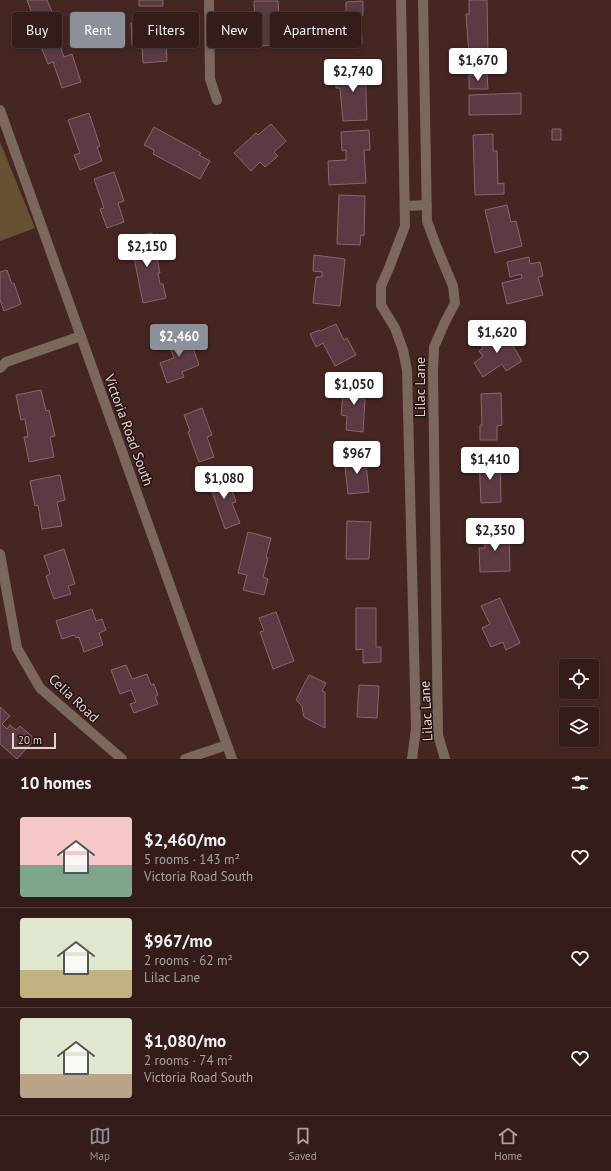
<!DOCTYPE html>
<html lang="en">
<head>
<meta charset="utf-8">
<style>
	:root { --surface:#341c1a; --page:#3f2927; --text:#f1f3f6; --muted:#a9a1a2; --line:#4e3a39; --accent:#8c9099 }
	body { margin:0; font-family:"PT Sans",sans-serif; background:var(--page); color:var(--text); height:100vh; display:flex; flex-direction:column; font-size:15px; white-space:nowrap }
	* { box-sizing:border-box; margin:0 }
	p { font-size:13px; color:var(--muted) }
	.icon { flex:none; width:22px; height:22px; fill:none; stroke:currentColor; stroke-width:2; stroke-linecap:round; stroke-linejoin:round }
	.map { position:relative; height:759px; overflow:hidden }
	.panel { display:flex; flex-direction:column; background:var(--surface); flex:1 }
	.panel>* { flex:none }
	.guide { position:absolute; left:12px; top:12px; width:400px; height:36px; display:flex; gap:8px }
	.fabs { position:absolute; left:559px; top:659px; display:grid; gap:8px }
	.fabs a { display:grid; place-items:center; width:40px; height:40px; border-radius:4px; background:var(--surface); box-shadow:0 2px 6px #0003,0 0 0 1px var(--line); font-size:20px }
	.scale { position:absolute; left:12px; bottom:10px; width:44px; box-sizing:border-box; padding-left:4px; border:2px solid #e7d1ce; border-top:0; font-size:11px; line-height:14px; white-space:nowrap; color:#e7d1ce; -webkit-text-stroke:3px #221312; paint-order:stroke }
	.price { position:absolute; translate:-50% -34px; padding:0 9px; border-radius:4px; background:#fff; color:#222; font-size:13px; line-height:26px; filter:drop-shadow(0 1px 2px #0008) }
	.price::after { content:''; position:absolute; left:50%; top:24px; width:12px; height:9px; margin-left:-6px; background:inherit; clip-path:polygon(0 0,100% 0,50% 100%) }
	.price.current { background:var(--accent); color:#fff }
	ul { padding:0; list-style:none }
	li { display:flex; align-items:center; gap:12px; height:100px; padding:0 20px }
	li+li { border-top:1px solid var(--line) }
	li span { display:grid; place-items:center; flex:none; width:112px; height:80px; border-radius:4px; color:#555 }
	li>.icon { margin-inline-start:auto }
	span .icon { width:48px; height:48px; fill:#fffc; stroke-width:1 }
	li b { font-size:17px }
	h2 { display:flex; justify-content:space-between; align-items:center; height:48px; padding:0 20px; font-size:17px }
	.pill { padding:0 14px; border-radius:4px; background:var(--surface); box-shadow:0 2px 6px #0003,0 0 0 1px var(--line); font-size:14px; line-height:36px }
	.pill.current { background:var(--accent); color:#fff }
	.dock { display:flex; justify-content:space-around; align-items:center; height:56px; border-top:1px solid var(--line); background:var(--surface); font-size:11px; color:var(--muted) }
	.dock a { display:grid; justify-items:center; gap:2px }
	.dock .current { color:var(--accent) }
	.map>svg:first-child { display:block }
	.green { fill:#685133 }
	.building { fill:#5c3a43; stroke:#8a656e }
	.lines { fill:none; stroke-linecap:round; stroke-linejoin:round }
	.minor { stroke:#7c675c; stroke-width:10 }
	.labels { text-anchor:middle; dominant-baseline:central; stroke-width:3; stroke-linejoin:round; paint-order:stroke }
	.street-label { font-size:14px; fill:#e7d1ce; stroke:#221312 }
</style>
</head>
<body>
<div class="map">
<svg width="611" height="759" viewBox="0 0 611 759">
	<rect width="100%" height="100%" fill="#462622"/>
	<path class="green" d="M0,142L35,228L0,241Z"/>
	<path class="building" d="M27,0H47L55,19L37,26Z
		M139,0H163V6H139Z
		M469,0H487L488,54L469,55L466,14H469Z
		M254,1H278L280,30L283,29L284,45L256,46Z
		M363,1V15H361L362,44L340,45L339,16L346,15V2Z
		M162,22L163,42H166L167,61L143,63L142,45H132L131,23Z
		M76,25L79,34L72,37L69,28Z
		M59,43L64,57L72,54L81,82L62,88L53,62L48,64L42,49Z
		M365,67L367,120L343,121L340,88H336L335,69Z
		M487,74L488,89H469V75Z
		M521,93V114L469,115V95Z
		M89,113L100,146L97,147L102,161L80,170L74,155L80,153L68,120Z
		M271,124L286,141L274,152L278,156L265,167L260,162L251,171L234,153L256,133L258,135Z
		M154,127L201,153L199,155L210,161L200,179L153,154L154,150L144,145Z
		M552,129H561V140H552Z
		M369,130L370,150H364L366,183L329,185L328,161L346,160V150L342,151L341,132Z
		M493,134V151H497L498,184L504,183V194L475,195L473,135Z
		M114,172L124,201L118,203L124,222L107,228L100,209L104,208L94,179Z
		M339,195L365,196L364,236L361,235L360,245L337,244Z
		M507,205L511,222L516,221L522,246L495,253L485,210Z
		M152,233L160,273H158L160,284H163L166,298L143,303L130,237Z
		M314,255L345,259L340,306L313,303L316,277H322V272L313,271Z
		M529,257L530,264L540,262L543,276L538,277L543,295L507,304L502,283L522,278L521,274L510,277L507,262Z
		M7,270L12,284L14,283L21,304L4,311L0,300V272Z
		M336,324L344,340L347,338L356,355L335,366L323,343L316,347L310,334L319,330L320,331Z
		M502,328L522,361L506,371L502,364L483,377L474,363L483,356L479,351L483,348L479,343Z
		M187,331L199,365L182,372L184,377L167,383L160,363L174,358L167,339Z
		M344,382L364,383L363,399L365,400L363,432L346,430L347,416L341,415Z
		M41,390L46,411L49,410L55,436L50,437L54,457L29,462L24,437H28L25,419L21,420L16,395Z
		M501,393L502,425L497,426V440H480V425H482L481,394Z
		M202,408L212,435L207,437L214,457L199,462L188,432L190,431L184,415Z
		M365,455L369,492L348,494L344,458Z
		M479,459H500L501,502L481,503Z
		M226,474L236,502L232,503L240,523L225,529L208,480Z
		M60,475L65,500L57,502L62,526L42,529L38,505L35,506L30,481Z
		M347,521L371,522L369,559H346Z
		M509,531L510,571L480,572L479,548H485L484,532Z
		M248,532L271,538L266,557L268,558L263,577L268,579L264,595L243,590L247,575L238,573Z
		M64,549L75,584L68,586L71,594L54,599L46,576L50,574L44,556Z
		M500,598L520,643L506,650L503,642L491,647L482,628L490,624L481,606Z
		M356,608H376V647H381V662L363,663V649L356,650Z
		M92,609L96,621L102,619L106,630L99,633L103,645L84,652L79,637L76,638L74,635L62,639L56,621Z
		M276,612L294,661L273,669L260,632L264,631L259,618Z
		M126,665L132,679L147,674L151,685L154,684L158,695L155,697L158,704L134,713L130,704L136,702L131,690L120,694L111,670Z
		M309,675L326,683L322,691L325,692V728L304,717L302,706L296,700Z
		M359,685L379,686L377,718L357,717Z
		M0,707L10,716L2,724L7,729L10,725L16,730L20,726L35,739L17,759L0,744Z"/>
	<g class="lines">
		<path class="minor" d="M209,0L210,79L217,100
			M401,0L405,226L389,268L381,286V305L395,328L403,350L407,370L416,729L412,759
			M423,0L427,221L437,248L453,286L455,303L445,322L434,347L433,371L438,735L445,759
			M0,110L232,759
			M405,206L427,205
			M0,368L6,362L81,336
			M0,554L17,648L40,688L122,759
			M185,759L227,745"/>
	</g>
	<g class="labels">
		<g class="street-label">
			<text transform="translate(420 387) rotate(-90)">Lilac Lane</text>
			<text transform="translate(129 430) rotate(70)">Victoria Road South</text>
			<text transform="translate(74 698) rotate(43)">Celia Road</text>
			<text transform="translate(426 711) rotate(-93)">Lilac Lane</text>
		</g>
	</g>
</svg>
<div class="fabs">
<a><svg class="icon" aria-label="locate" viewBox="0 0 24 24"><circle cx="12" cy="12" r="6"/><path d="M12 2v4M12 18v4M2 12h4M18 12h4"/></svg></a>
<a><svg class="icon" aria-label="layers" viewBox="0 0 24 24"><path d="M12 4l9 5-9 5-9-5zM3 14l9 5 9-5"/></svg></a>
</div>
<div class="scale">20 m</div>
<b class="price" style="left:478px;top:82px">$1,670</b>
<b class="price" style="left:353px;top:93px">$2,740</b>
<b class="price" style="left:147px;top:268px">$2,150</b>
<b class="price" style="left:497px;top:354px">$1,620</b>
<b class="price current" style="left:179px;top:358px">$2,460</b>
<b class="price" style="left:354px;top:406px">$1,050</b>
<b class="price" style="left:357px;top:475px">$967</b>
<b class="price" style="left:490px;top:481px">$1,410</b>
<b class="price" style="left:224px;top:500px">$1,080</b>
<b class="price" style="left:495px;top:552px">$2,350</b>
<div class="guide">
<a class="pill">Buy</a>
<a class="pill current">Rent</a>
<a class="pill">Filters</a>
<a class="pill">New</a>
<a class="pill">Apartment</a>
</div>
</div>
<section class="panel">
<h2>10 homes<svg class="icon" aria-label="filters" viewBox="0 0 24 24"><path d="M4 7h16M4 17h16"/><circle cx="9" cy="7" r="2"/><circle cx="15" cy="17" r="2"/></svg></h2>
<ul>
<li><span style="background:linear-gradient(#f6c9c9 60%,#7fa58c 0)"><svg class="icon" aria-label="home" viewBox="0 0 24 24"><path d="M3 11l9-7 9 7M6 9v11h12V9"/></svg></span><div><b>$2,460/mo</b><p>5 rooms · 143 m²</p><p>Victoria Road South</p></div><svg class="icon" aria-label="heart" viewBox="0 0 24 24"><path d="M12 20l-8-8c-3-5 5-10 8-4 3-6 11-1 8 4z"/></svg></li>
<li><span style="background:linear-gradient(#dfe7d0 65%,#c2b280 0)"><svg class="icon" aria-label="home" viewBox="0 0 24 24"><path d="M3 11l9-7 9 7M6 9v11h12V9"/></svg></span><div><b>$967/mo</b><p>2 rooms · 62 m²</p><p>Lilac Lane</p></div><svg class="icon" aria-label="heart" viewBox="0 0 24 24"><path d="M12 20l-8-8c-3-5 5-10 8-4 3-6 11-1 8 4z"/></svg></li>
<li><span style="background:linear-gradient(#dfe7d0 70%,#b9a48a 0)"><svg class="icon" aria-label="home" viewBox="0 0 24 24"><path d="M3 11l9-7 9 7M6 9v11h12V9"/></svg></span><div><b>$1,080/mo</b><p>2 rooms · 74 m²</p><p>Victoria Road South</p></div><svg class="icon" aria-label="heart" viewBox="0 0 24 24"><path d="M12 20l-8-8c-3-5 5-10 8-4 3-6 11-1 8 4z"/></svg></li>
</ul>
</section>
<nav class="dock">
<a class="current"><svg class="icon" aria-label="map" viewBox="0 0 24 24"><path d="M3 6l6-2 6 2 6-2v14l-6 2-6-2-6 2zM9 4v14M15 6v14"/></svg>Map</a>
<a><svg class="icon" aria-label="saved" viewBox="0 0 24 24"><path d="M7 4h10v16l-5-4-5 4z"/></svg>Saved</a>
<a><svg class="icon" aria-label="home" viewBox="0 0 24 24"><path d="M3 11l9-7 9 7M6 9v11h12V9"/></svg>Home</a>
</nav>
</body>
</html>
